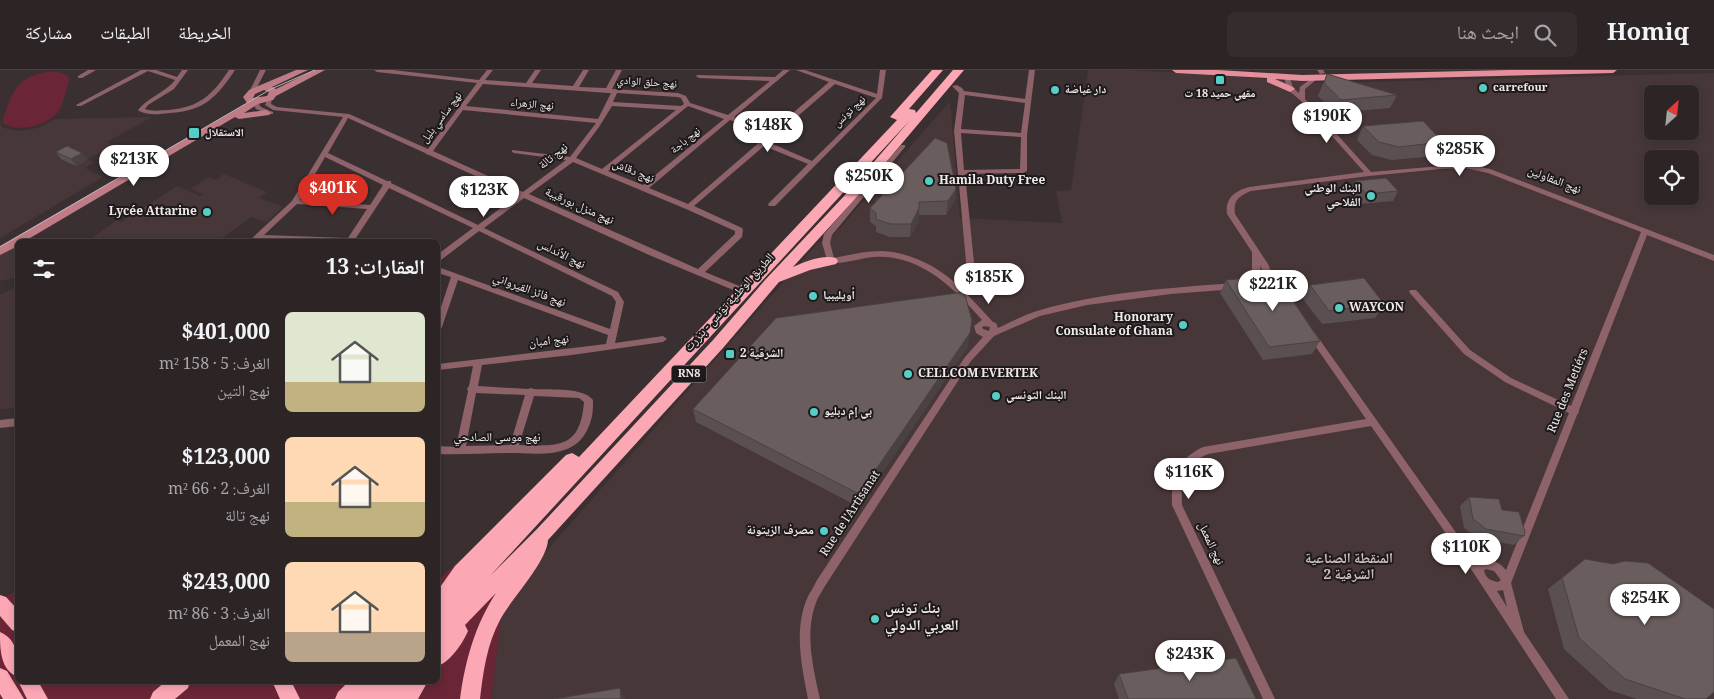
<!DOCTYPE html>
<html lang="ar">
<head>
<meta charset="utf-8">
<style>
	:root { --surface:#2c2425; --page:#342c2d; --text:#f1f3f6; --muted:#a6a4a7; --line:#484142; --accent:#d93025 }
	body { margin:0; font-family:Georgia,"Noto Naskh Arabic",serif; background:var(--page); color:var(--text); direction:rtl; height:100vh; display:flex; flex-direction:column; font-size:19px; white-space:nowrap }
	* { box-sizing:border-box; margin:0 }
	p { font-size:16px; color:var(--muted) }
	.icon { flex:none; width:28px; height:28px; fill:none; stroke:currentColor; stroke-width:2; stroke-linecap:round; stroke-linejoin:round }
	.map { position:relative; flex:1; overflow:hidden; direction:ltr }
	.details { position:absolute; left:15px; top:169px; width:425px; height:445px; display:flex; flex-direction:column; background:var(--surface); border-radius:8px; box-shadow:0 2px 8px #0003,0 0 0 1px var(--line); direction:rtl }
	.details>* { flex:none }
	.needle { width:32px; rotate:27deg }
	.controls { position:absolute; left:1644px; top:15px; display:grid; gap:10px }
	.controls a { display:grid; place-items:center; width:55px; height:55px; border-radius:8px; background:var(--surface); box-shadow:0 2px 8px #0003,0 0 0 1px var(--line); font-size:25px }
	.price { position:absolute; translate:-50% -42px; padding:0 11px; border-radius:18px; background:#fff; color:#222; font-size:16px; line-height:32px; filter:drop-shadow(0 1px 2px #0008) }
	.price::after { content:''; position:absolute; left:50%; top:30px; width:15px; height:11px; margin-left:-8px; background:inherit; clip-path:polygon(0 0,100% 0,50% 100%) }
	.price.current { background:var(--accent); color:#fff }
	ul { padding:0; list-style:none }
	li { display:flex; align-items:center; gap:15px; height:125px; padding:0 15px }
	li span { display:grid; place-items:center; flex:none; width:140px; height:100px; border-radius:8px; color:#555 }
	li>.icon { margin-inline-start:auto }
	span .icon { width:60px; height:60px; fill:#fffc; stroke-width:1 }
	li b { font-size:21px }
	h2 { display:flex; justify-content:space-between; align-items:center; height:60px; padding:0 15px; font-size:21px }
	header { display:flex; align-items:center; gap:30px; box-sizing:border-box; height:70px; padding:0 25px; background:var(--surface); border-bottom:1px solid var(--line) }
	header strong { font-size:24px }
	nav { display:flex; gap:28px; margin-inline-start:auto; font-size:18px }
	.search { width:350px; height:45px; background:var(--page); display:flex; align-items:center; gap:12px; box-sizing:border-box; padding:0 18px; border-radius:8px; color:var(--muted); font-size:19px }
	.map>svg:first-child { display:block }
	.built { fill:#483739; fill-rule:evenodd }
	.green { fill:#6a2636 }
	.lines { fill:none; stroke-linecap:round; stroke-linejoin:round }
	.street { fill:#8d6268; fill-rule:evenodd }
	.secondary { fill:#bf7b86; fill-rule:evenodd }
	.primary { fill:#e58e9c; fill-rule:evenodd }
	.highway { fill:#fba7b4; fill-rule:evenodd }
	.tram { stroke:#bbb3b4; stroke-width:1 }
	.highway-bridge { stroke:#fba7b4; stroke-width:17 }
	.wall { fill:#5a5051 }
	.shaded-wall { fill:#4a4142 }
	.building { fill:#695d5e; stroke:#4a4142 }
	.poi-dot { fill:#55cec5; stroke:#1e191a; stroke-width:2 }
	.labels { text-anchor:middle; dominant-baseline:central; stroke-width:4; stroke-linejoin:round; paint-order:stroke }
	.far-street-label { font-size:11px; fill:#f0e9ea; stroke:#1e191a }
	.far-poi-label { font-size:11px; font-weight:bold; fill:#f0e9ea; stroke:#1e191a; text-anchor:start }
	.shield { fill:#1e191a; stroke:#b1abac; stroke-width:1 }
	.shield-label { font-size:11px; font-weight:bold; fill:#f0e9ea }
	.street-label { font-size:12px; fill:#f0e9ea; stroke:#1e191a }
	.poi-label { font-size:12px; font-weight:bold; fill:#f0e9ea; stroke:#1e191a; text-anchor:start }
	.neighbourhood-label { font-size:14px; font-weight:bold; fill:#cdbfc1; stroke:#1e191a }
	.near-poi-label { font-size:15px; font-weight:bold; fill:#f0e9ea; stroke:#1e191a; text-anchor:start }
</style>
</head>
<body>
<header>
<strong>Homiq</strong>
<div class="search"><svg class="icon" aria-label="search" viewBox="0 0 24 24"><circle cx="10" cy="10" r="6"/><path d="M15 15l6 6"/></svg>ابحث هنا</div>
<nav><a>الخريطة</a><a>الطبقات</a><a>مشاركة</a></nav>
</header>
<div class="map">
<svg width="1714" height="629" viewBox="0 0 1714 629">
	<rect width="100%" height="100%" fill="#3a3031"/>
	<path class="built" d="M1088,0H1133L1326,13L1714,3V629H491L502,538L541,487L818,173L833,166L950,31L960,148L1062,153L1056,121L1071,120ZM1652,24H1690V61H1652ZM1652,89H1690V126H1652Z
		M152,47L107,72L113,76L88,89L94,92L85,98L103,107L0,168V51L1,56L4,58L17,61L38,58L56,49Z
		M224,104L267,122L259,128L283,137L267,152L251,147L221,169L226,171H88L117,150L121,152L177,116L200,126L203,124L190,119L209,107L216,110Z
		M17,175V210L14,208L0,211V185Z
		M17,216V338L0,339V225Z"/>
	<path class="green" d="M56,1L68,6L69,10C66,20 64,35 57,43C46,56 17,63 3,53V48C15,16 18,5 56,1Z
		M457,493L514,523L502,538L491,629H0V530L17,520L18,611H438V510Z"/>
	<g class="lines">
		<path class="street" d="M88,0H96L82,8H78V6Z
			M141,0H156L177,7L182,0H188L174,19L148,35L145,39C153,42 161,40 169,40C200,37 212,25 229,0H235C217,27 204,41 170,43C159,44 149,46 139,41L138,40C148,27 165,23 175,10L148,1L81,36H77L76,35Z
			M260,0H266L254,23H250L249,22Z
			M374,0H393L479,10L487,0H493L485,10L526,13L535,0H541L532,13L573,16L583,0H589L579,17L606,18L616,0H622L612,19L678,23L686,26L690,33L728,45L770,11L699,8L696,6L697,5L775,7L783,0H790L734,47L773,60L829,12L796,0H805L877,24L880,0H886L882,28L775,136H769L768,134L808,94L764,76L694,136L742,158L743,160L742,167L705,202L744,218L745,220L744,222H738L649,185L524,128L484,158L618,222L624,232L615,273L663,266L667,269L663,272L572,285L482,295L478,316L528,319L531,318L534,319C551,320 583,317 593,330C593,338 593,346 590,353C578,391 538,383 507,383C483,383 461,385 438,384V376L456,377L468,321L467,319L469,316L473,296L438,300V294L606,274L608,265L458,210L442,257L441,259L438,260V246L451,207L438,203V197L610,259L616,232L612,226L479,161L441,190H438V184L473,158L389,118L354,171L259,170L257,171H249L292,131L343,47L273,40L265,35L268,27H272L271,34L277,37L349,44L428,79L477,13L377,2ZM483,14L608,23H611L598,49L466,36ZM835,14L876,28L812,91L768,72ZM617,23L677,27L681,28L684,34L681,36L613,32ZM612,36L676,40L602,99L576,88L599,57ZM688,36L724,49L643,115L608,101ZM463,40L596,53L570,87L512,80V82L514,83L566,90L523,122L433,81ZM348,48L425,83L426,84L429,85L518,125L478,155L391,113V111H387L328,83ZM730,50L769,64L688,134L649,118ZM325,87L383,115L370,135L300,130ZM573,92L686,139L735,161V164L698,199L529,124ZM297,134L367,139L348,168L264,165ZM476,323L525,325L510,375L466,376ZM534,326L579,328L584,332C580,379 559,376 519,375Z
			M1029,0H1035L1027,65V101L1023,103L965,104L975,202L973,211L966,223L993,252L996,253L998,258C1011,252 1024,245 1037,241C1101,222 1169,218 1235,213L1239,216L1235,219L1171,224L1087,235L1040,246L994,266L971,291L825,516C822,521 819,526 817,530C804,562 813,597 820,629H808C802,597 794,563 806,531C809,523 814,517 817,510L965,287L983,267L976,263L974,256L982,250C954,218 920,184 874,187C860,188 841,195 828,193L822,173L824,164L901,75H905V77L832,165L830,173L834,188C849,185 865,181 881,181C911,182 939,197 961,218L965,211L967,202L954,61L959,23L952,16L957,15L962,18L964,21L1025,29ZM965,25L1025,33L1021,63L961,59ZM961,63L1021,67L1020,99L964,100ZM984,256L990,257L989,261L983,259L982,257Z
			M1317,0H1323L1325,3L1320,4Z
			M1287,6L1290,8L1293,18L1299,23L1300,17L1313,7H1317V9L1305,19V29L1371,102L1465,94L1490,99L1714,185V191L1647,165L1579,340V342L1577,345L1511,513L1524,562L1569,629H1556L1475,505L1371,356L1208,384C1183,395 1181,410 1182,435L1275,629H1263L1172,435C1171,407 1176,390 1203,377L1366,349L1309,267L1308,265L1312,262L1315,263L1462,471L1501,495L1506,500L1569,343L1505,312L1464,284L1409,222L1410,220H1416L1470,280L1511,308L1571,336L1641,162L1488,103L1465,98L1441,99L1369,106L1251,121C1239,126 1233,130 1235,144L1268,194L1274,209L1287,223L1283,226L1280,225L1265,210H1260L1264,216L1263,218H1257L1252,212V182L1227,144C1225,128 1235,121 1249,117L1364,102L1300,30L1288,20L1284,8ZM1260,195L1264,204H1261ZM1486,499L1494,501L1501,510L1498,512C1491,511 1485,508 1484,500ZM1503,520L1507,537L1497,521Z
			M255,30L257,31L261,37L273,42V44H269L256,39L252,32Z
			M18,348V356L0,358V350Z"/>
		<path class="secondary" d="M296,0H308L272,17L276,19L314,0H325L276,26L273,30L258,34L244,43L266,40L271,43L269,45L239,49L235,47L25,171H18V176L0,185V176L247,33L243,27L249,20ZM264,20L269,22L267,26L253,28L255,24Z"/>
		<path class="primary" d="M1172,0H1218L1302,5L1508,0H1617L1613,3L1302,11L1275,9L1293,17L1295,19L1290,22L1267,12V8L1176,3Z"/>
		<path class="highway" d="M932,0H943L909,39L915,40L916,43L953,0H964L854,130L793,197C804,192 823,184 836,188L838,191L836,194L810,200L779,212L723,278L548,470C547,492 511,529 500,550C487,574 483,602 480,629H460C465,591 475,555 496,523L465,555L468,561C463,573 450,592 438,596V520L455,496L566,385L572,383L579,387L897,50L890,47ZM911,49L846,124L765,210L713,270L537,459L490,506Z
			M0,525L6,527L18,540V562L12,560L0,546Z
			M0,562C19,570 18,590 18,607C0,600 0,579 0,562Z
			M0,598L7,601L24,629H3L0,624Z
			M18,611H38L48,629H27Z
			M166,611H190L188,618L175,629H150L153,622Z
			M272,611H291L300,629H280Z
			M349,611H428L418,629H335L338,622Z"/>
		<path class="tram" d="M0,177L271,19L315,0"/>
		<path class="highway-bridge" d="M367,611L388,629"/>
	</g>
	<path class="wall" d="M1327,4L1397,25L1390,38L1335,43L1318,26Z
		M1363,56L1443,72L1436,86L1392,90L1372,85L1357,70Z
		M56,82L82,83L87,90L76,96L61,89Z
		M1355,111L1398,121L1393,131L1360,134L1349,121Z
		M956,119L954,132L946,145H919V151L910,167H890L876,162V156L870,152V138Z
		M1226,210L1320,271L1312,284L1263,290L1220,223Z
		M1310,215L1384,234L1375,248L1322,254L1303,229Z
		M968,276L859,437L696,352L693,339Z
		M1469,427L1524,466L1514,475L1477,468L1464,458L1460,436Z
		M1585,489L1706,629H1637L1609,620L1564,579L1548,519Z
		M1119,604L1256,629H1119L1114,614Z"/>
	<path class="shaded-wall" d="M82,83L87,90L76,96L71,89Z
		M956,119L954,132L946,145L948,131Z
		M919,138V151L910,167L911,154Z
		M970,263L968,276L859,437V424Z
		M620,618L625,629H621Z"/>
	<path class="building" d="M1327,4L1397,25L1341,30L1324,13Z
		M1423,51L1443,72L1399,77L1379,72L1363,56Z
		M935,68L947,73L956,119L948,131L919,132V138L911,154H890L876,149V143L870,138Z
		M67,76L82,83L71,89L56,82Z
		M1386,108L1398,121L1366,124L1355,111Z
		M1260,207L1287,222L1320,271L1269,277L1226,210Z
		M1364,208L1384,234L1329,241L1310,215Z
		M964,222L972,250L970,263L859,424L693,339L776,248Z
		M1469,427L1499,429L1502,440L1519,442L1525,462L1524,466L1486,459L1473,449Z
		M1585,489L1613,494L1625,491L1648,493L1714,539V622L1706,629H1685L1625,609L1579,568L1562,508Z
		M1236,588L1256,629H1128L1119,604Z
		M620,618L621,629H554Z"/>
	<g class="poi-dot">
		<rect x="1215" y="5" width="10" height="10" rx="2.5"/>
		<circle cx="1483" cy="18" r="5"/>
		<circle cx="1055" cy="20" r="5"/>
		<rect x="188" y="57" width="12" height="12" rx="2.5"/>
		<circle cx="929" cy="111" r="5"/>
		<circle cx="1371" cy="126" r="5"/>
		<circle cx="207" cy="142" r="5"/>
		<circle cx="813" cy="226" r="5"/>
		<circle cx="1339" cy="238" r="5"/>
		<circle cx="1183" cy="255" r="5"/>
		<rect x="725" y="279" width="10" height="10" rx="2.5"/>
		<circle cx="908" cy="304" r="5"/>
		<circle cx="996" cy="326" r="5"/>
		<circle cx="814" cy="342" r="5"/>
		<circle cx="824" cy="461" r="5"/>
		<circle cx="875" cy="549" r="5"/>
	</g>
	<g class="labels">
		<g class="far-street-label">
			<text transform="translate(647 13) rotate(4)">نهج حلق الوادي</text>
			<text transform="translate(532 35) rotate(5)">نهج الزهراء</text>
			<text transform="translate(850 42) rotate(-44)">نهج تونس</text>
			<text transform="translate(442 48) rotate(-53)">نهج ساسي بليل</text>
			<text transform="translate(686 71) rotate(-39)">نهج باجة</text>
		</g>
		<g class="far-poi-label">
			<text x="1493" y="18">carrefour</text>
			<text x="1065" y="20">دار غياضة</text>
			<text x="1220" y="24" text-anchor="middle">مقهي حميد 18 ت</text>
			<text x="205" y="63">الاستقلال</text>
		</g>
		<rect class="shield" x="671.5" y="295.5" width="35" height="17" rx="4"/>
		<g class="shield-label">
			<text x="689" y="304">RN8</text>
		</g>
		<g class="street-label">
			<text transform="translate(554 87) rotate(-39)">نهج تالة</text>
			<text transform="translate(633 102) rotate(22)">نهج دقاش</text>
			<text transform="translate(1554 111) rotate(21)">نهج المقاولين</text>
			<text transform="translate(579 137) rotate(24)">نهج منزل بورقيبة</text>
			<text transform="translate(561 185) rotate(26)">نهج الأندلس</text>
			<text transform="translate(529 221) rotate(20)">نهج فائز القيرواني</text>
			<text transform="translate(730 233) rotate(-48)">الطريق الوطنية تونس - بنزرت</text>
			<text transform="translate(549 272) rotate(-6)">نهج امبان</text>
			<text transform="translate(1569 321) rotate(-68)">Rue des Metiérs</text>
			<text x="497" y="368">نهج موسى الصادحي</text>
			<text transform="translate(851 444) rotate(-57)">Rue de l'Artisanat</text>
			<text transform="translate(1210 474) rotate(65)">نهج المعمل</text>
		</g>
		<g class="poi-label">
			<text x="939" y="111">Hamila Duty Free</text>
			<text x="1361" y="119" text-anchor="end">البنك الوطني<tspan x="1361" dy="14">الفلاحي</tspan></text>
			<text x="197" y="142" text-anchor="end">Lycée Attarine</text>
			<text x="823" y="226">أويليبيا</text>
			<text x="1349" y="238">WAYCON</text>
			<text x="1173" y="248" text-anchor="end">Honorary<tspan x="1173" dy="14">Consulate of Ghana</tspan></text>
			<text x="740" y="284">الشرقية 2</text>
			<text x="918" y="304">CELLCOM EVERTEK</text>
			<text x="1006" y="326">البنك التونسي</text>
			<text x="824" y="342">بي إم دبليو</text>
			<text x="814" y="461" text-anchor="end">مصرف الزيتونة</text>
		</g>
		<g class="neighbourhood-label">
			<text x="1349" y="490">المنقطة الصناعية<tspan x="1349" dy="16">الشرقية 2</tspan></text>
		</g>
		<g class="near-poi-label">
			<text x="885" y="540">بنك تونس<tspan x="885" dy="17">العربي الدولي</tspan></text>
		</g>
	</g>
</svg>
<div class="controls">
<a><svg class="needle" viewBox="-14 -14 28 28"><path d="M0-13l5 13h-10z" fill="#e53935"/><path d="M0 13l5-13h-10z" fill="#a6a4a7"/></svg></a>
<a><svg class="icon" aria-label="locate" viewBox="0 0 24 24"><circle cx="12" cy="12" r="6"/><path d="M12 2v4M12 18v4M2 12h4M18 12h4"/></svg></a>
</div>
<b class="price" style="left:1327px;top:74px">$190K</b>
<b class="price" style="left:768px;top:83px">$148K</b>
<b class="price" style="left:1460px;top:107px">$285K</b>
<b class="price" style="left:134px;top:117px">$213K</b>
<b class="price" style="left:869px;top:134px">$250K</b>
<b class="price current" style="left:333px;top:146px">$401K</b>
<b class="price" style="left:484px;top:148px">$123K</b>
<b class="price" style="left:989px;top:235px">$185K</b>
<b class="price" style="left:1273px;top:242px">$221K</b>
<b class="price" style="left:1189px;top:430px">$116K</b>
<b class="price" style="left:1466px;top:505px">$110K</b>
<b class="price" style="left:1645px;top:556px">$254K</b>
<b class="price" style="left:1190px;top:612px">$243K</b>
<section class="details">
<h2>العقارات: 13<svg class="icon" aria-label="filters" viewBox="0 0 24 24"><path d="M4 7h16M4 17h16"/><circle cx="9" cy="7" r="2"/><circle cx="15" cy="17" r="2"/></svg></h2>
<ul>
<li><span style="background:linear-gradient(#dfe7d0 70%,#c2b280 0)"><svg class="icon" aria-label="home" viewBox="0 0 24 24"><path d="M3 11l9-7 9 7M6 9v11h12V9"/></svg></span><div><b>$401,000</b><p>الغرف: 5 · 158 m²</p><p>نهج التين</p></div></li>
<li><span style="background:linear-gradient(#ffd9b3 65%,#c2b280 0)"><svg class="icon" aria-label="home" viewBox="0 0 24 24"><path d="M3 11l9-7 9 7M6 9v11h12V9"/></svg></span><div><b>$123,000</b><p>الغرف: 2 · 66 m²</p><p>نهج تالة</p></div></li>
<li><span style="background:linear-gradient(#ffd9b3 70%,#b9a48a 0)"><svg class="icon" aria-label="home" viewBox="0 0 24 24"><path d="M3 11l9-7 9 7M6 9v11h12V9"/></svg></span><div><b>$243,000</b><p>الغرف: 3 · 86 m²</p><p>نهج المعمل</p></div></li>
</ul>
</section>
</div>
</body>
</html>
